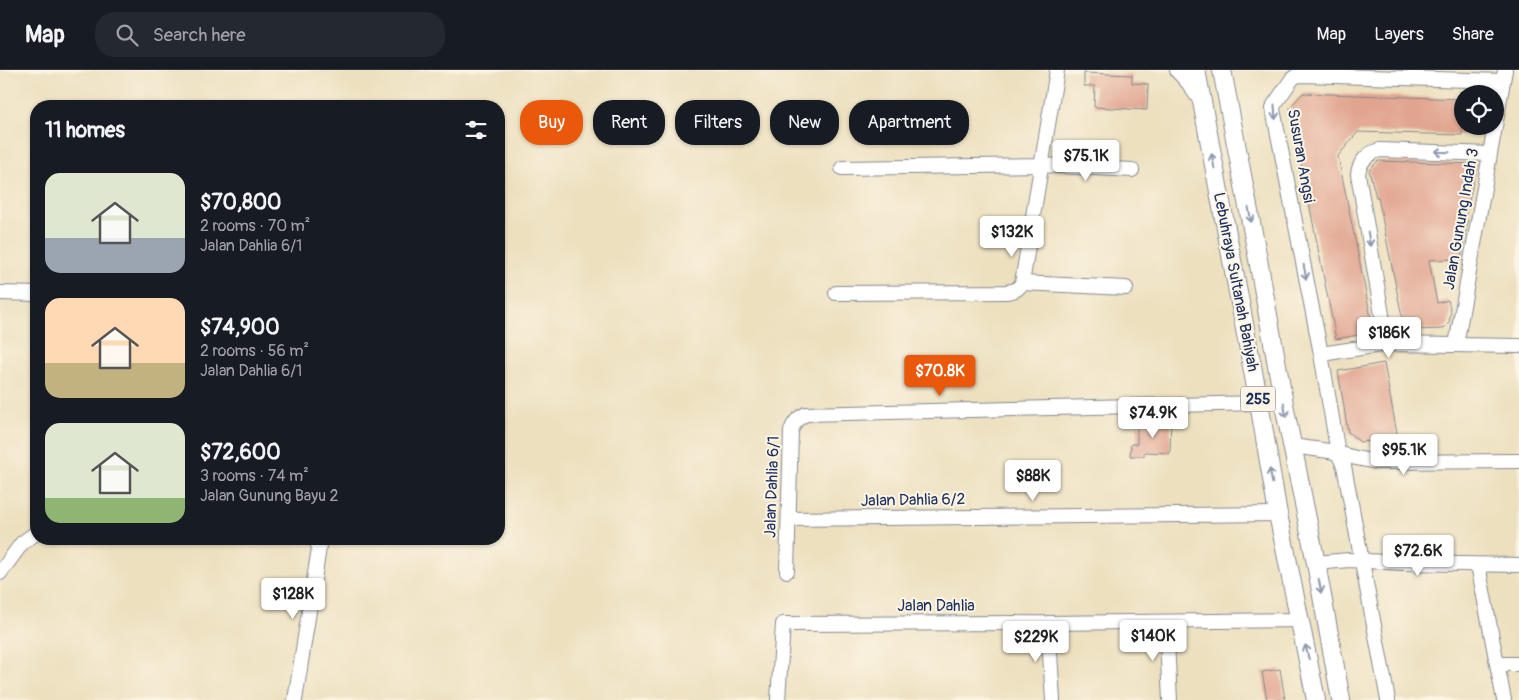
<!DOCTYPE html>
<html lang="en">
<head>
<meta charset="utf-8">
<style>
	:root { --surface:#171b24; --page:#242831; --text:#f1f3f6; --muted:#9ea1a6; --line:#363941; --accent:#ea580c }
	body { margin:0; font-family:Pangolin,sans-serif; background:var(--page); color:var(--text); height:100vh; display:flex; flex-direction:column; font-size:19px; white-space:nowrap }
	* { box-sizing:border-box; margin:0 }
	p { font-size:16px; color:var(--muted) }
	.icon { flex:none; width:28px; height:28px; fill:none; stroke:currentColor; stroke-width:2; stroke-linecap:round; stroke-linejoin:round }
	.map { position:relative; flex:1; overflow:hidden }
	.sheet { position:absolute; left:30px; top:30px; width:475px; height:445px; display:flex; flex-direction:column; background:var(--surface); border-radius:20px; box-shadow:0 1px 4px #0004 }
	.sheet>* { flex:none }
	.hud { position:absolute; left:520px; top:30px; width:475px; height:45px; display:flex; gap:10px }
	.fabs { position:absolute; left:1454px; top:15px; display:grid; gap:10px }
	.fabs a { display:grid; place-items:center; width:50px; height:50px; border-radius:50%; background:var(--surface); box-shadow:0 1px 4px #0004; font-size:25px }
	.price { position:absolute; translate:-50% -42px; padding:0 11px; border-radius:5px; background:#fff; color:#222; font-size:16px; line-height:32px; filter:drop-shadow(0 1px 2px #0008) }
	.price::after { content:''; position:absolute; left:50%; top:30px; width:15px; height:11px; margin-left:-8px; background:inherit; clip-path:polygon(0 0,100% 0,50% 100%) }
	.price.on { background:var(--accent); color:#fff }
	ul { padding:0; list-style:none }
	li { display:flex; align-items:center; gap:15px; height:125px; padding:0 15px }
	li span { display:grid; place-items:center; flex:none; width:140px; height:100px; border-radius:15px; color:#555 }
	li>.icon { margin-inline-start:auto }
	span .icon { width:60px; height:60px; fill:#fffc; stroke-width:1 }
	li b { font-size:21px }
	h2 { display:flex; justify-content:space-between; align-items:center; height:60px; padding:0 15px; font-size:21px }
	.tag { padding:0 18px; border-radius:20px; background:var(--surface); box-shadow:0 1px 4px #0004; font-size:18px; line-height:45px }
	.tag.on { background:var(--accent); color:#fff }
	header { display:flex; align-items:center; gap:30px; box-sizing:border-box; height:70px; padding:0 25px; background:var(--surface); border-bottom:1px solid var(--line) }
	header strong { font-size:24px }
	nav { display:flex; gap:28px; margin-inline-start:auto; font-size:18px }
	.search { width:350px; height:45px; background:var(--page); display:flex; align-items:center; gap:12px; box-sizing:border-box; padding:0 18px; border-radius:20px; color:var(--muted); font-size:19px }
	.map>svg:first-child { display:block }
	.building { fill:#e1a48f }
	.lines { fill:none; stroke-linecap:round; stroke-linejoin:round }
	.minor-casing { stroke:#84888e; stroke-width:16 }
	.major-casing { stroke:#84888e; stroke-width:20 }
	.minor { stroke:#fff; stroke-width:14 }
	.major { stroke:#fff; stroke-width:18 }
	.oneway { stroke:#8d97ae }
	.labels { text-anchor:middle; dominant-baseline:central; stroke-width:4; stroke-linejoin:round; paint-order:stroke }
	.shield { fill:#fcf5e5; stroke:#5e6a86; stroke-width:1 }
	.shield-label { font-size:15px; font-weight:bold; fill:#1b2f5e }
	.street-label { font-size:16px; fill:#1b2f5e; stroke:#fcf5e5 }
</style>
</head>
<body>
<header>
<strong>Map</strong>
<div class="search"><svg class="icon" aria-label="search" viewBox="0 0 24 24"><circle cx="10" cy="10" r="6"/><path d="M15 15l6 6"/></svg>Search here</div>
<nav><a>Map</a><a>Layers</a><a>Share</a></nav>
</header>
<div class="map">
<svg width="1519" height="630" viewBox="0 0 1519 630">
	<rect width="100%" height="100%" fill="#fcf5e5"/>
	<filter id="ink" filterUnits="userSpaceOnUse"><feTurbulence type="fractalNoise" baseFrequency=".02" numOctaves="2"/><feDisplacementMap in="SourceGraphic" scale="10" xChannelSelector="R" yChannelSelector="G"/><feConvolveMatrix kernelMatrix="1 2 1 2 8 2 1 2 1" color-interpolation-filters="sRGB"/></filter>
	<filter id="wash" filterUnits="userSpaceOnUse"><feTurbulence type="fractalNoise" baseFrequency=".0096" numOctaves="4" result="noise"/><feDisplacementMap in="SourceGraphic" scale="20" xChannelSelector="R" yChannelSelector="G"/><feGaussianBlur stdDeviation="1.12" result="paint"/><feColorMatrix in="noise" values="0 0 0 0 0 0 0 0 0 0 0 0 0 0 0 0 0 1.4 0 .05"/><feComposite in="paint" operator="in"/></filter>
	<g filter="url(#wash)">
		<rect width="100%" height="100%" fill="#ede0bf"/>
		<g id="blocks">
			<path class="building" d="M1084,3L1132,5V13L1148,14L1147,40L1094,37L1095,16H1084Z
				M1303,23L1462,29V65L1358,62L1338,86L1372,253L1364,264L1336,269L1290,37Z
				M1378,91L1477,94L1465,149L1468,150L1461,189L1429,190L1437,233L1448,230L1451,242L1449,253L1443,259L1413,260L1403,252L1378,127H1376L1369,100Z
				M1384,293L1398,369L1360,372L1348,362L1338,301Z
				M1161,347H1171L1170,383L1144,382V386H1130L1131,374H1137V355L1161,356Z
				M1280,599L1285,630H1267L1262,602Z"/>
		</g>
	</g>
	<g filter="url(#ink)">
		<use href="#blocks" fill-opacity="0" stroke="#84888e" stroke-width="1"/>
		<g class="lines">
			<defs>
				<path id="minor" d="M842,98L1042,95L1132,100
					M1022,213L1126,218
					M0,223L36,224
					M836,223L1006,222C1014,221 1018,220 1022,213L1057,0
					M1387,274L1358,104C1359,92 1369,82 1380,80L1490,84
					M1456,275L1505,0
					M1321,284L1387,274L1519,276
					M1292,376L1329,381L1356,388L1376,392L1519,391
					M789,449L1278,444
					M1316,493L1349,490L1404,493L1519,495
					M1478,495L1504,630
					M787,501L791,361C794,352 798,348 806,344L1259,333
					M0,503L22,473L36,463
					M1166,552L1170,630
					M1048,553L1053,630
					M1497,594H1519
					M295,630L319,478L316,469
					M778,630L783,554L1048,553L1299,550
					M1388,630L1344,396L1338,383L1321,284L1273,39L1274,35L1292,9L1296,6L1301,5L1503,11"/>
				<path id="major" d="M1179,0L1190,12L1198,24
					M1196,0L1259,333L1278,444L1316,630
					M1222,0L1257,184L1286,345L1316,493L1341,630"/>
			</defs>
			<use href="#minor" class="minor-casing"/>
			<use href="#major" class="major-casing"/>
			<use href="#minor" class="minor"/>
			<use href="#major" class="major"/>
		</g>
		<defs><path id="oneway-shaft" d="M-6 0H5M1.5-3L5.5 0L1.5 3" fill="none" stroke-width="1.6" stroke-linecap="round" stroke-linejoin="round" transform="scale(1.25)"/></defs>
		<g class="oneway">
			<use href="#oneway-shaft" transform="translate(1275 42) rotate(86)"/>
			<use href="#oneway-shaft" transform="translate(1442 82) rotate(-178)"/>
			<use href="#oneway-shaft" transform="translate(1213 91) rotate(-101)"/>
			<use href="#oneway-shaft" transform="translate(1250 145) rotate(79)"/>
			<use href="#oneway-shaft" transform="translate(1369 169) rotate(80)"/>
			<use href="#oneway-shaft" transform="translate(1305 202) rotate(79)"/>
			<use href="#oneway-shaft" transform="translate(1285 340) rotate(80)"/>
			<use href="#oneway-shaft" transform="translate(1271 406) rotate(-100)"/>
			<use href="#oneway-shaft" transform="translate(1320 516) rotate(79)"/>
			<use href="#oneway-shaft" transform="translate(1307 582) rotate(-104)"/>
		</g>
	</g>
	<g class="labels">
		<rect class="shield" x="1240.5" y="316.5" width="35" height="25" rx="4"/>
		<g class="shield-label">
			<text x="1258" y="329">255</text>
		</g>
		<g class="street-label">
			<text transform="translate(1301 86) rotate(80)">Susuran Angsi</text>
			<text transform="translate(1461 149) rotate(-80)">Jalan Gunung Indah 3</text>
			<text transform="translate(1236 212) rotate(79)">Lebuhraya Sultanah Bahiyah</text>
			<text transform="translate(772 417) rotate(-88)">Jalan Dahlia 6/1</text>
			<text transform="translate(913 430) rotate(-1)">Jalan Dahlia 6/2</text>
			<text x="936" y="536">Jalan Dahlia</text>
		</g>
	</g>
</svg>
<div class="fabs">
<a><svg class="icon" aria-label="locate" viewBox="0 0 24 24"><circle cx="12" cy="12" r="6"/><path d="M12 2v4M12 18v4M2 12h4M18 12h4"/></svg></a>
</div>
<b class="price" style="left:1086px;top:112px">$75.1K</b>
<b class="price" style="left:1012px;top:188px">$132K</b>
<b class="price" style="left:1389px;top:289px">$186K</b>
<b class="price on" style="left:940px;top:327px">$70.8K</b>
<b class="price" style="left:1153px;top:369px">$74.9K</b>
<b class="price" style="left:1404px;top:406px">$95.1K</b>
<b class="price" style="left:1033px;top:432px">$88K</b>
<b class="price" style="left:1418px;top:507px">$72.6K</b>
<b class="price" style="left:293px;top:550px">$128K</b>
<b class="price" style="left:1153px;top:592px">$140K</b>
<b class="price" style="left:1036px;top:593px">$229K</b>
<div class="hud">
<a class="tag on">Buy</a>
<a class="tag">Rent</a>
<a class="tag">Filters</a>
<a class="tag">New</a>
<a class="tag">Apartment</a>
</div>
<section class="sheet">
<h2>11 homes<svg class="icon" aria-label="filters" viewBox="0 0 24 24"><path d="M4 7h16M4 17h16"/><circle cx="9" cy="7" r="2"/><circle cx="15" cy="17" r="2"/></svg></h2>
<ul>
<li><span style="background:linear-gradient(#dfe7d0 65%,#9aa5b1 0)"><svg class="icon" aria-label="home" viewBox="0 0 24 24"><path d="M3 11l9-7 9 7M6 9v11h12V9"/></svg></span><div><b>$70,800</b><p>2 rooms · 70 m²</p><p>Jalan Dahlia 6/1</p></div></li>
<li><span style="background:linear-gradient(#ffd9b3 65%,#c2b280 0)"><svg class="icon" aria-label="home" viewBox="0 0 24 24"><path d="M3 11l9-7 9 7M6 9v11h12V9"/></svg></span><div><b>$74,900</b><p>2 rooms · 56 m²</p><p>Jalan Dahlia 6/1</p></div></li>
<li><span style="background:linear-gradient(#dfe7d0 75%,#8fb573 0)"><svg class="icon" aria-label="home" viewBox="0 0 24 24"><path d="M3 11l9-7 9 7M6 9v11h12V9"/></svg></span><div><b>$72,600</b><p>3 rooms · 74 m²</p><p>Jalan Gunung Bayu 2</p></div></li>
</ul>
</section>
</div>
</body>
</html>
